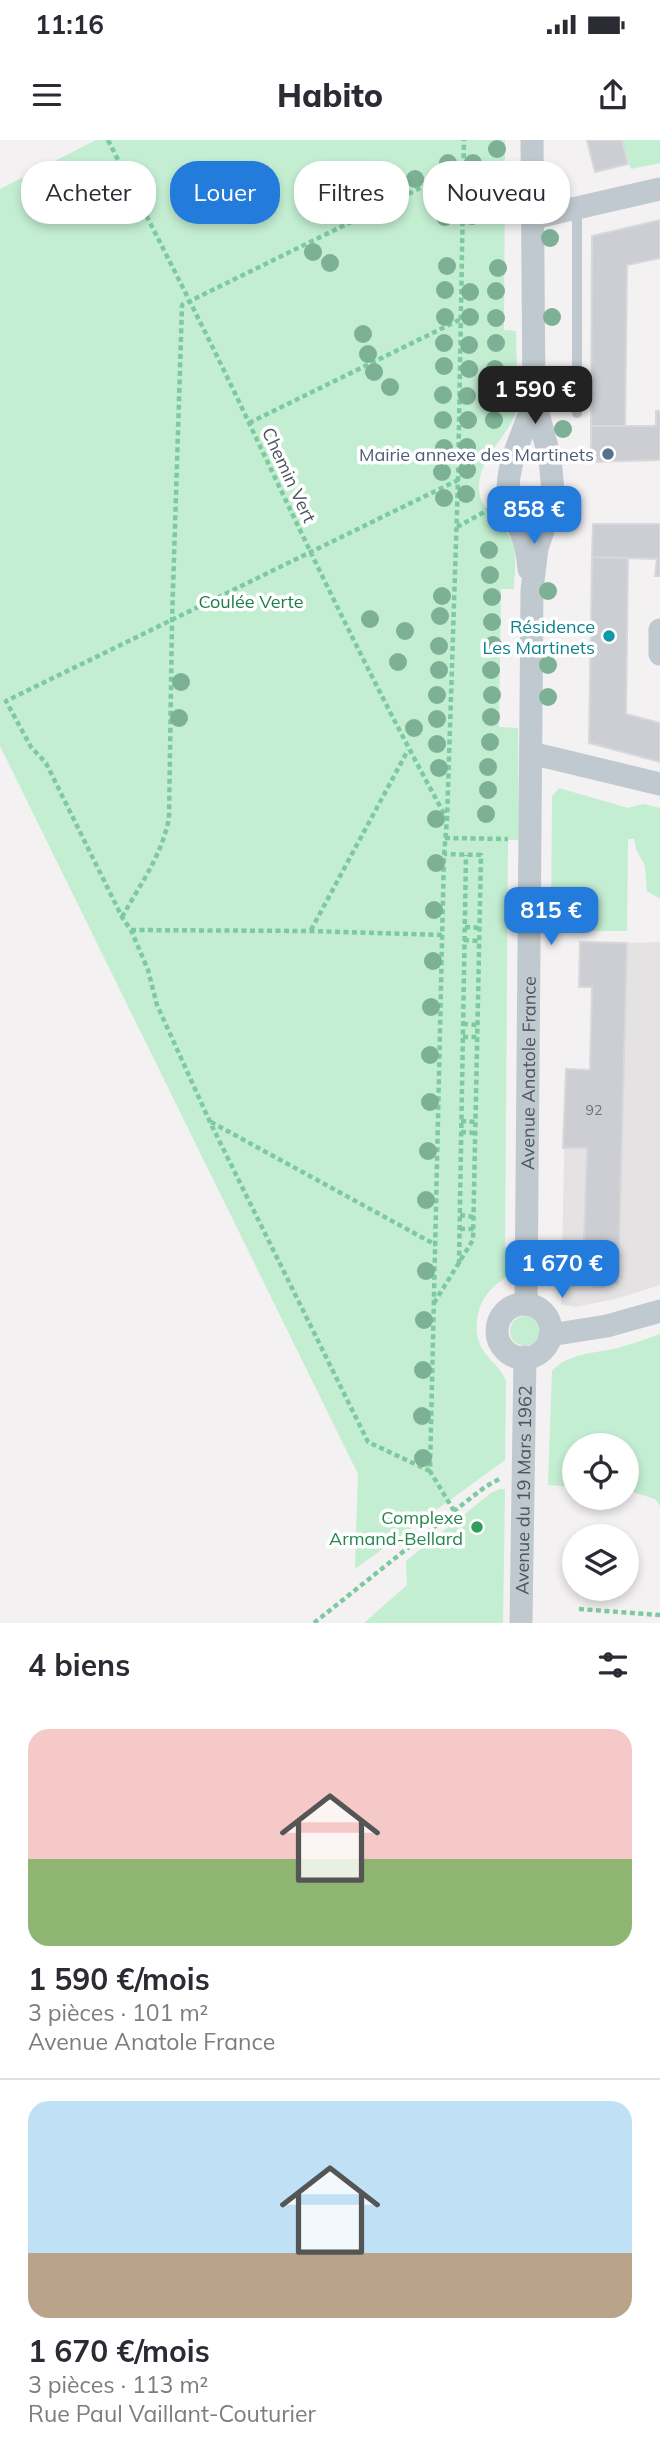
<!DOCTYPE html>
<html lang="fr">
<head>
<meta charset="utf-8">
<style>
	:root { --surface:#fff; --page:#f7f7f7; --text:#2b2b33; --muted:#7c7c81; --line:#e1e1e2; --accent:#237bdb }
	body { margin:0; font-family:Mulish,sans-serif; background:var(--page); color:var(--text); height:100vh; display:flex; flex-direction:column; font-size:26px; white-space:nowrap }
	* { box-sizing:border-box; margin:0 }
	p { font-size:23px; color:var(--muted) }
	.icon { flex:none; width:38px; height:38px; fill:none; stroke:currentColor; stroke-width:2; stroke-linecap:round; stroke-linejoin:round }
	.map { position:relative; height:1483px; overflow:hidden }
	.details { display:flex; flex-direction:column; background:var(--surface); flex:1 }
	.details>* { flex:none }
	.guide { position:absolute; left:21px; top:21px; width:620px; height:63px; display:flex; gap:14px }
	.fabs { position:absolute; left:562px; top:1293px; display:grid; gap:14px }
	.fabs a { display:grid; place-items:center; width:77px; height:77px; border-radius:50%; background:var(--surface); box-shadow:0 4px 10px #0003; font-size:35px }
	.price { position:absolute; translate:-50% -60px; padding:0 16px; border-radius:14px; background:var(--accent); color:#fff; font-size:23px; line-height:46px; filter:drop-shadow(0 2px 4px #0008) }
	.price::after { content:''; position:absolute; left:50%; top:42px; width:21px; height:16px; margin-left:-10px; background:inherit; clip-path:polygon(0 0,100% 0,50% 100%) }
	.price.current { background:#222; color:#fff }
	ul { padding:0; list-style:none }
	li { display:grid; align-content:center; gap:14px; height:371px; padding:0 28px }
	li+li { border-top:2px solid var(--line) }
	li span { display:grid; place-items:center; height:217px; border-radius:21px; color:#555 }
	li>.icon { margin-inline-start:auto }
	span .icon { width:126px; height:126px; fill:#fffc; stroke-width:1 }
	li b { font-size:30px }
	h2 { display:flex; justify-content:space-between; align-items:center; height:84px; padding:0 28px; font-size:30px }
	.tag { padding:0 24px; border-radius:28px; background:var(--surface); box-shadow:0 4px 10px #0003; font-size:24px; line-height:63px }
	.tag.current { background:var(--accent); color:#fff }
	.status { display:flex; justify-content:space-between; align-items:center; height:49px; padding:0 35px; background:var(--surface); direction:ltr }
	.status svg { height:19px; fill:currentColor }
	header { display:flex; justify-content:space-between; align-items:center; height:91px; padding:0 28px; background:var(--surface); font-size:32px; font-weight:800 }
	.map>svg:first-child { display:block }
	.education { fill:#e4e2e3 }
	.green { fill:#c3eed2 }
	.building { fill:#ccced3; stroke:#d6d8dc; stroke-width:2 }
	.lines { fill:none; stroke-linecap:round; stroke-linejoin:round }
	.path { stroke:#7dcaa1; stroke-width:4.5; stroke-dasharray:5 3.5; stroke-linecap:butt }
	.lane { stroke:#c0c9cf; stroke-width:10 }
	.street { stroke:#c0c9cf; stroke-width:23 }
	.tree { fill:#7db195 }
	.service-dot { fill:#5c6f8a; stroke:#fff; stroke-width:2.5 }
	.culture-dot { fill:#0f9aa8; stroke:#fff; stroke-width:2.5 }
	.leisure-dot { fill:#2e9e5b; stroke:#fff; stroke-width:2.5 }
	.labels { text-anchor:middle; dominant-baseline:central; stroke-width:7; stroke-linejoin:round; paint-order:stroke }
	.number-label { font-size:14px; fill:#6a737b }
	.service-label { font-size:18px; fill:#4e5e75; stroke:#fff; text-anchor:end }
	.street-label { font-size:18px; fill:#4a555e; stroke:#fff }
	.park-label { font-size:18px; fill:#1d7d49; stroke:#fff }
	.culture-label { font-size:18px; fill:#0d838f; stroke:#fff; text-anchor:end }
	.leisure-label { font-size:18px; fill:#27864d; stroke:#fff; text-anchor:end }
</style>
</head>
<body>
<div class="status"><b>11:16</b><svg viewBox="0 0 49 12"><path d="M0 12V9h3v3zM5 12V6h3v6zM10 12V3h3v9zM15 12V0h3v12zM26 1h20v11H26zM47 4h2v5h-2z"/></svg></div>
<header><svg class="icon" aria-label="menu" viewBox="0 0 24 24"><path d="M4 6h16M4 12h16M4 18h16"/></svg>Habito<svg class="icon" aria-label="share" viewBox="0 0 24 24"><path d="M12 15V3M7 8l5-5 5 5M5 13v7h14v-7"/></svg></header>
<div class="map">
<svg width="660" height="1483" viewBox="0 0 660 1483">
	<rect width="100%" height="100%" fill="#f3f1f1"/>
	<path class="education" d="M660,802V1145L619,1158L575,1167L561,1164L566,929L624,932L627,803Z"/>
	<path class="green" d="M96,0H505L504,190L516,191C516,207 519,267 514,277C503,302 479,318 479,348C478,368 503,383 512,401C518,415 514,434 514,449H501L499,587L518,588L519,700H508L505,1107L514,1108L513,1131C505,1139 495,1144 488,1153C476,1167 472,1194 483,1210C490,1222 501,1227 506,1241L505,1320L355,1429L358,1334L0,606V49Z
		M622,0H660V23L631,29Z
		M559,648L628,668L643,664L660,668V759L647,751L645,726L636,709L634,699H628L627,791H551L552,656Z
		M510 1191a15 15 0 1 1 30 0a15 15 0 1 1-30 0Z
		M660,1194V1366L655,1359L627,1350L626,1306H574V1347L548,1345L552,1231C568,1213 596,1213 618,1208C632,1204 646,1199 660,1194Z
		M500,1349H505L503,1483H364L407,1445L406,1421L491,1353Z"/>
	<path class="building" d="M587,0H622L628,24L595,32Z
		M660,80V118L627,125L625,286H591L592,96Z
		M656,271H660V320L591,322V286H656Z
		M593,384H660V436H655L657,419L592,417Z
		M592,417L628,418L626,574L660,583V622L589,603Z
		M580,802L627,803L618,1144L604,1143V1147H594V1143L573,1142V1101H584L587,1008H563L566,929L590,930L592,847H579Z"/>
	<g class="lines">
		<path class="path" d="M108,0C156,95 205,189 250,285C313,418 376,550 447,679
			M249,283L461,179
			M457,387L488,370
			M445,698L508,699
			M122,777C140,745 162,715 169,678L172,481L182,165L463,27
			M465,787L479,788
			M131,790L311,791L442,795
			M311,790L408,610
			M464,800L479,801
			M463,884L478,885
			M463,897H477
			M461,981L476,982
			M211,982L436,1105
			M461,992L475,993
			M460,1075L474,1077
			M460,1089H474
			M459,1124L466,715
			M434,1163L473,1100L481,715L444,714
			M430,1331L368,1302L210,982L157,865L148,830L131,790L122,777L46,623L31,607L6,561L458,340
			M454,1371L430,1331L444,714L447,680L458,340L464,0
			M579,1469L660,1475
			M314,1483L454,1371L485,1347L501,1338"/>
		<path class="lane" d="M577,68V273"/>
		<g class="street">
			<path d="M533,78L660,49"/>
			<path d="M529,429C528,416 526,404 521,392C517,382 510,373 509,362C503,324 526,293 534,258L532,0"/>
			<path d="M660,490V514"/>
			<path d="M531,613L660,644"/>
			<path id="s1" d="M526,1164L532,450L537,408L551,367L553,351L550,319L534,258"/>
			<circle cx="524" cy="1191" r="27"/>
			<path d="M550,1195L607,1186L660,1171"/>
			<path id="s2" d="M521,1483L525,1217"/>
		</g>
	</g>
	<g class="tree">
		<circle cx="497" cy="9" r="9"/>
		<circle cx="448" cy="23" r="9"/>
		<circle cx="473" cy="23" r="9"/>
		<circle cx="497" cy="38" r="9"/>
		<circle cx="415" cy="39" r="9"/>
		<circle cx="447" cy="49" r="9"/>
		<circle cx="473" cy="51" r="9"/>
		<circle cx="495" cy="65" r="9"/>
		<circle cx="472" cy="76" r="9"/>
		<circle cx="445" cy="77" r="9"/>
		<circle cx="550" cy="98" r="9"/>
		<circle cx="313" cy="112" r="9"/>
		<circle cx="330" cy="123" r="9"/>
		<circle cx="447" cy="126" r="9"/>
		<circle cx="498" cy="128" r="9"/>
		<circle cx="445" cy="150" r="9"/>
		<circle cx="496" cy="151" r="9"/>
		<circle cx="470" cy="152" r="9"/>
		<circle cx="445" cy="177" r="9"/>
		<circle cx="470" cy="177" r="9"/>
		<circle cx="552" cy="177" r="9"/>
		<circle cx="496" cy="178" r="9"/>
		<circle cx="363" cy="194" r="9"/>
		<circle cx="444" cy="203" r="9"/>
		<circle cx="496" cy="203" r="9"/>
		<circle cx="469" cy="205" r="9"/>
		<circle cx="368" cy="214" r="9"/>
		<circle cx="444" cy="226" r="9"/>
		<circle cx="469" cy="229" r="9"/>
		<circle cx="495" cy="229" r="9"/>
		<circle cx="374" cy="232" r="9"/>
		<circle cx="390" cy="247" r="9"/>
		<circle cx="443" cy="255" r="9"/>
		<circle cx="467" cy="256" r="9"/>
		<circle cx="495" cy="256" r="9"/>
		<circle cx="443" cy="280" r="9"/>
		<circle cx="468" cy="280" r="9"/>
		<circle cx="494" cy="280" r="9"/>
		<circle cx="563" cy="289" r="9"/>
		<circle cx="467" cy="307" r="9"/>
		<circle cx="444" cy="308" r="9"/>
		<circle cx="467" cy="330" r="9"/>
		<circle cx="442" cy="332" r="9"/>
		<circle cx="466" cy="354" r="9"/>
		<circle cx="444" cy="358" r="9"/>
		<circle cx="489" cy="410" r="9"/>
		<circle cx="490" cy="435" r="9"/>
		<circle cx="548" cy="451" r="9"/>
		<circle cx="442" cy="456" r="9"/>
		<circle cx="492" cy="457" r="9"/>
		<circle cx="440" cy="476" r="9"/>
		<circle cx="370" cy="479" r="9"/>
		<circle cx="492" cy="482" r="9"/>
		<circle cx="405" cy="491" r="9"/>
		<circle cx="493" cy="505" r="9"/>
		<circle cx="439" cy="506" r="9"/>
		<circle cx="398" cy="522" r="9"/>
		<circle cx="548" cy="525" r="9"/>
		<circle cx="439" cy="530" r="9"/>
		<circle cx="491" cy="530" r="9"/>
		<circle cx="181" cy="542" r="9"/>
		<circle cx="437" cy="555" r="9"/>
		<circle cx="492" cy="555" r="9"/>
		<circle cx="548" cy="557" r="9"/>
		<circle cx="491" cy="577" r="9"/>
		<circle cx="179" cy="578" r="9"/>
		<circle cx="437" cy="579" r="9"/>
		<circle cx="414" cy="588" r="9"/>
		<circle cx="490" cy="602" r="9"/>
		<circle cx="437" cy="604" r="9"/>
		<circle cx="488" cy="627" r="9"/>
		<circle cx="439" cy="628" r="9"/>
		<circle cx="488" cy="650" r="9"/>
		<circle cx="486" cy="674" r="9"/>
		<circle cx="436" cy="679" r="9"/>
		<circle cx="436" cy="723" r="9"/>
		<circle cx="434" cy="770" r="9"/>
		<circle cx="433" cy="821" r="9"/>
		<circle cx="431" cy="867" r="9"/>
		<circle cx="430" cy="915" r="9"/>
		<circle cx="430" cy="962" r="9"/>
		<circle cx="428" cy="1011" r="9"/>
		<circle cx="426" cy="1060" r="9"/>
		<circle cx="426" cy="1131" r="9"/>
		<circle cx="424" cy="1180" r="9"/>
		<circle cx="423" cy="1230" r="9"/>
		<circle cx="422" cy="1276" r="9"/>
		<circle cx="423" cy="1318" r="9"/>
	</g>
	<circle class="service-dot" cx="608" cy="314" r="7"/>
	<circle class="culture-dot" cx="609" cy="496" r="7"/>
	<circle class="leisure-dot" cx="477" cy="1387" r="7"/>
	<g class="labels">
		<g class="number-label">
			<text x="594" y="970">92</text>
		</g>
		<g class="service-label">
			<text x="594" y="314">Mairie annexe des Martinets</text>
		</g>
		<g class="street-label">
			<text transform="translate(289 335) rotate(65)">Chemin Vert</text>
			<text stroke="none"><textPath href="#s1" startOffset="231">Avenue Anatole France</textPath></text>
			<text stroke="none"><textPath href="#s2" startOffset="133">Avenue du 19 Mars 1962</textPath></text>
		</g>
		<g class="park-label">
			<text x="251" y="461">Coulée Verte</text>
		</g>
		<g class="culture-label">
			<text x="595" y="486">Résidence<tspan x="595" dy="21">Les Martinets</tspan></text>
		</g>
		<g class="leisure-label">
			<text x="463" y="1377">Complexe<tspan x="463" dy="21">Armand-Bellard</tspan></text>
		</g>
	</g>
</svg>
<div class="fabs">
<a><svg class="icon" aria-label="locate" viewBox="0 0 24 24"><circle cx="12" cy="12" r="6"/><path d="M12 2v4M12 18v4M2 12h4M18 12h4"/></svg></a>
<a><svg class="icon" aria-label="layers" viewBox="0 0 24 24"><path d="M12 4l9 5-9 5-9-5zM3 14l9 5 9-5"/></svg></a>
</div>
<b class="price current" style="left:535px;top:286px">1 590 €</b>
<b class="price" style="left:534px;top:406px">858 €</b>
<b class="price" style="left:551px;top:807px">815 €</b>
<b class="price" style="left:562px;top:1160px">1 670 €</b>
<div class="guide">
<a class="tag">Acheter</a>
<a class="tag current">Louer</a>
<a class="tag">Filtres</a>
<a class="tag">Nouveau</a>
</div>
</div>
<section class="details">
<h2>4 biens<svg class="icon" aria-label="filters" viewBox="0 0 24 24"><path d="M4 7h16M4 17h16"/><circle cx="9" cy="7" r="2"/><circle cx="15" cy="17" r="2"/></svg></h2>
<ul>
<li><span style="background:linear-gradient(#f6c9c9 60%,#8fb573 0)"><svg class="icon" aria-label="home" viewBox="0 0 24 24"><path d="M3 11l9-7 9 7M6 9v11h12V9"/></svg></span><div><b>1 590 €/mois</b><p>3 pièces · 101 m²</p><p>Avenue Anatole France</p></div></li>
<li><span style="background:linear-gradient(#bfe0f5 70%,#b9a48a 0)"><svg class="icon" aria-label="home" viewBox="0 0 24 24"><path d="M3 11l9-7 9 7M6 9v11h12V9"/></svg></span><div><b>1 670 €/mois</b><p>3 pièces · 113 m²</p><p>Rue Paul Vaillant-Couturier</p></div></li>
</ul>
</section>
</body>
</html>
